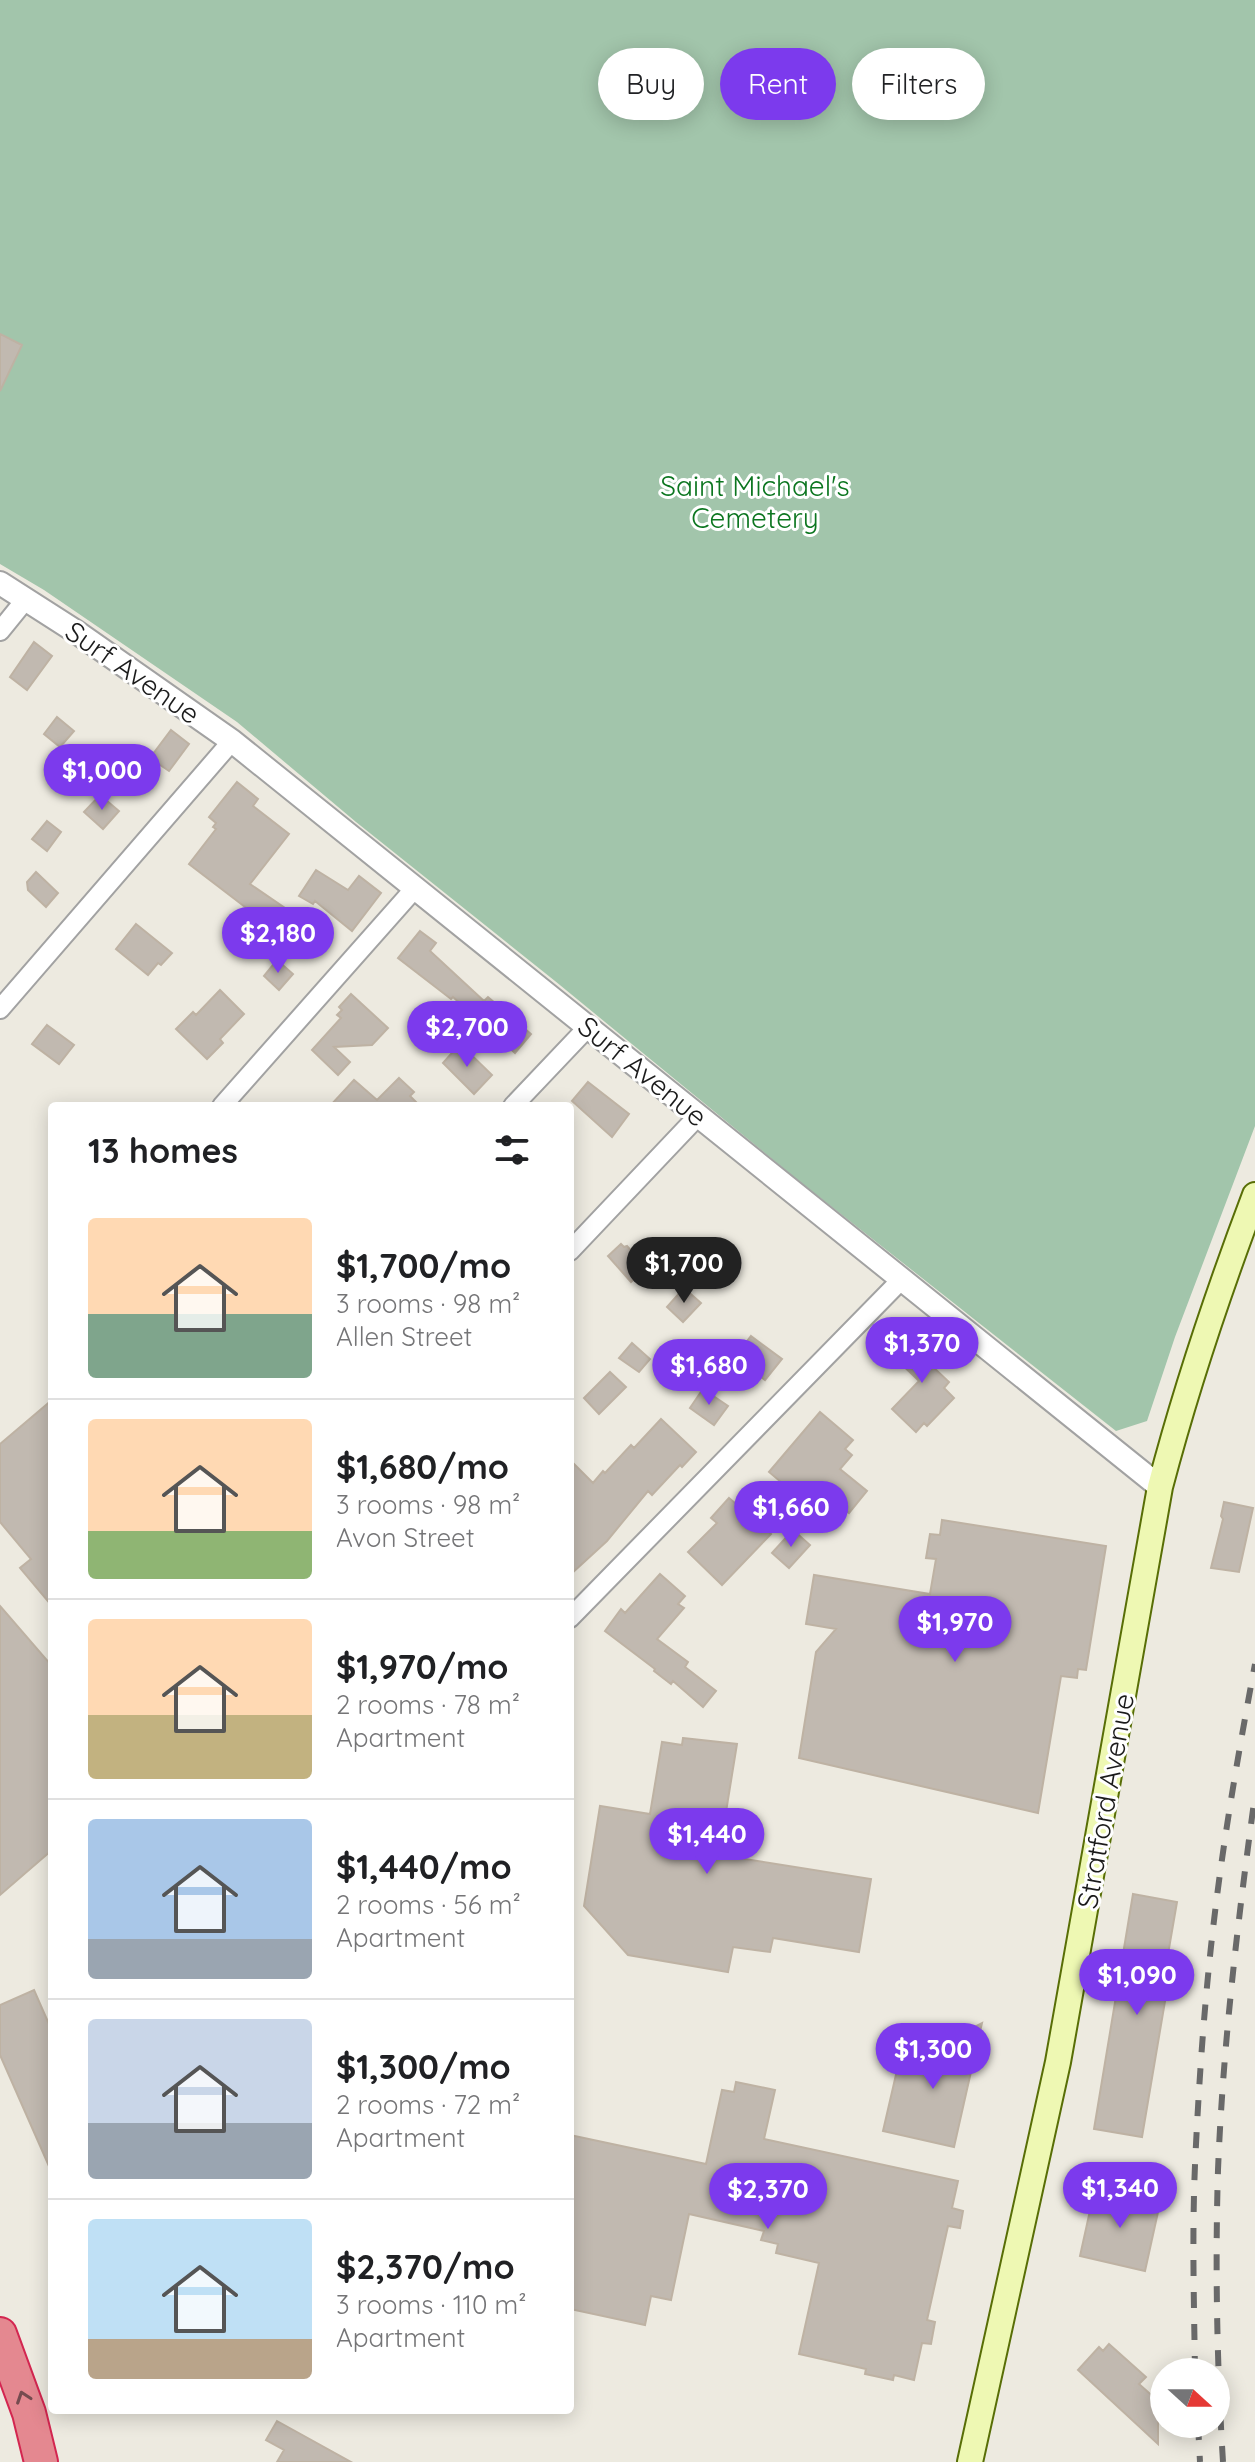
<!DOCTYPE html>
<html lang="en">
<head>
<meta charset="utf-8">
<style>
	:root { --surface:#fff; --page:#f2f2f2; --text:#202124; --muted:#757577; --line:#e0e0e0; --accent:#7c3aed }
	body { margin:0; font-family:Quicksand,sans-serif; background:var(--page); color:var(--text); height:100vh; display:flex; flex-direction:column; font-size:30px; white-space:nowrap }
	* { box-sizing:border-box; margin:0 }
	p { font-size:26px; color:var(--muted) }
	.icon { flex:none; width:44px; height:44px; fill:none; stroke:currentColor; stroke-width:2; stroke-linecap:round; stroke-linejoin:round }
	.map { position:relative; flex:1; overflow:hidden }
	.side { position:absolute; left:48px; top:1102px; width:526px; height:1312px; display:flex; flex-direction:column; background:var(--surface); border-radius:8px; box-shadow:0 4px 20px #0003 }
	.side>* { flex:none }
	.guide { position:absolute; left:598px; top:48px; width:536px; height:72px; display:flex; gap:16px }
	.needle { width:52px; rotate:111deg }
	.buttons { position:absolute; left:1150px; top:2358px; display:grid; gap:16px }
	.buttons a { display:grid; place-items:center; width:80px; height:80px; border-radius:50%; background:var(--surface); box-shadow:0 4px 20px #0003; font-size:40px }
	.price { position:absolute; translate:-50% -68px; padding:0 18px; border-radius:28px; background:var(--accent); color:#fff; font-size:26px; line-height:52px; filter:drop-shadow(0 2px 4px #0008) }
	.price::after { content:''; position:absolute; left:50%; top:48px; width:24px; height:18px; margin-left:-12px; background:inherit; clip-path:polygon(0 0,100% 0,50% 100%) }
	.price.on { background:#222; color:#fff }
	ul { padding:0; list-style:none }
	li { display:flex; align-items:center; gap:24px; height:200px; padding:0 40px }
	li+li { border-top:2px solid var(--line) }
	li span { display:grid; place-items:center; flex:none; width:224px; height:160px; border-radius:8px; color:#555 }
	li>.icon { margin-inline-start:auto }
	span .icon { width:96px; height:96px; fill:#fffc; stroke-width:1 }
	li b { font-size:34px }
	h2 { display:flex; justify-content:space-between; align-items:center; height:96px; padding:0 40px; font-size:34px }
	.tag { padding:0 28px; border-radius:36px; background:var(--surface); box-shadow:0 4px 20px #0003; font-size:28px; line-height:72px }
	.tag.on { background:var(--accent); color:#fff }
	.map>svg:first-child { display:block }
	.cemetery { fill:#a2c5ab }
	.building { fill:#c1b9b0; stroke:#beb2a3; stroke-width:2 }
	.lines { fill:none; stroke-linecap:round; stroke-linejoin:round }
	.minor-casing { stroke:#a2a2a2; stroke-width:22 }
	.tertiary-casing { stroke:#a2a2a2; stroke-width:26 }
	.secondary-casing { stroke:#586e06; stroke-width:28 }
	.motorway-casing { stroke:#d32650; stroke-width:36 }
	.minor { stroke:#fff; stroke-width:18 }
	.tertiary { stroke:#fff; stroke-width:22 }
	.secondary { stroke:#eef8b3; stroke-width:24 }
	.motorway { stroke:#e48890; stroke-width:32 }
	.rail { stroke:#696969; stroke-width:6; stroke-dasharray:16 16; stroke-linecap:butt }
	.oneway { stroke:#754c50 }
	.labels { text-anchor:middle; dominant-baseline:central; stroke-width:6; stroke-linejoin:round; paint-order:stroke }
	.park-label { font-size:28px; fill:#0c7620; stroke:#fff }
	.street-label { font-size:28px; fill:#1b1b1b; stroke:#fff }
</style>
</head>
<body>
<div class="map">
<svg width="1255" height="2462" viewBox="0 0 1255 2462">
	<rect width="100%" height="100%" fill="#edeae0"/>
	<path class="cemetery" d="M0,0H1255V1126L1175,1337L1147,1421L1116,1431L799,1181L555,981L356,822L237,722L44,590L0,564Z"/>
	<path class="building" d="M0,334L22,345L0,391Z
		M34,642L52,656L27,690L10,677Z
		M57,717L74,731L60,747L44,734Z
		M171,730L189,744L169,771L150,758Z
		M237,782L258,799L253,806L289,834L250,884L285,908L273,924L250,908L249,910L189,864L216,829L213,827L216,823L209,817Z
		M100,795L119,811L103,829L84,812Z
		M47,821L61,832L47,851L32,839Z
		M316,870L348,890L359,876L381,893L352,931L315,901L313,904L299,896Z
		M36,872L58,893L46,907L28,890L27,882Z
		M136,924L172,953L161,965L158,963L148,975L116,949Z
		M420,931L436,943L430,951L484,1001L488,997L531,1034L515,1053L453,997L451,999L398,958Z
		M277,960L293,974L279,990L264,976Z
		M220,990L244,1014L220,1039L223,1043L207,1059L176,1029L193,1012L196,1015Z
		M351,994L388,1028L372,1045L334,1047L350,1062L338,1075L312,1050L341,1018L337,1015L342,1010L339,1007Z
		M47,1025L74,1045L59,1064L32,1044Z
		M460,1044L492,1075L474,1094L443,1063Z
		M399,1078L414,1092L410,1096L420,1106H330L354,1080L377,1100Z
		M588,1082L629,1114L612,1137L572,1101Z
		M621,1244L624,1247L627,1246L635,1255L638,1254L648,1266L631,1282L608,1256Z
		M684,1288L701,1303L683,1322L667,1307Z
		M914,1334L939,1358L932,1366L949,1382L944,1388L954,1398L927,1426L924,1423L916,1432L892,1409L919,1381L893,1356Z
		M751,1336L782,1359L765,1380L735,1357Z
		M632,1343L650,1359L639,1372L619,1358Z
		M610,1372L626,1387L599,1414L584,1398Z
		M703,1389L728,1406L714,1425L690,1408Z
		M52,1400V1606L20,1568L31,1559L0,1522V1444Z
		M820,1412L853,1440L845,1449L852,1455L840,1469L867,1491L849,1513L828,1495L822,1503L819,1500L812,1508L769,1472Z
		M661,1419L696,1452L682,1467L680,1465L652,1495L648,1491L607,1541L570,1575V1460L593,1483L603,1471L605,1473L631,1445L634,1448Z
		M729,1498L771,1534L722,1585L688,1552L717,1523L711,1518Z
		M1224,1502L1253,1508L1239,1572L1211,1568L1223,1519L1221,1516Z
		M942,1520L1106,1546L1086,1670L1078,1669L1077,1678L1061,1676L1038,1813L799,1758L816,1652L836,1629L806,1624L814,1575L930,1594L936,1559L926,1558L930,1534L940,1535Z
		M793,1530L810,1545L789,1568L772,1553Z
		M660,1574L685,1596L678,1604L684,1608L657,1639L688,1662L685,1667L716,1691L703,1707L673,1681L671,1684L654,1671L655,1669L605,1631L621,1609L625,1613Z
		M0,1606L52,1666V1850L0,1895Z
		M683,1738L737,1744L719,1855L871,1879L859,1952L773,1938L770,1952L733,1947L728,1972L628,1955L584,1906L600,1806L650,1814L662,1742L682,1745Z
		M1133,1894L1177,1902L1167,1960H1172L1142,2137L1094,2129Z
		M34,1990L52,2031V2173L0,2055V2005Z
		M982,2023L954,2147L883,2131L898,2066Z
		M736,2082L775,2090L764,2139L958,2181L952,2208L963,2211L960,2228L948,2226L927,2320L935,2322L931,2344L922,2343L914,2380L894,2375L893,2380L865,2374L866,2369L799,2354L819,2263L776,2253L778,2244L761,2240L764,2231L689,2214L671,2300L651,2296L645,2325L570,2309V2135L706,2164L722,2090L734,2092Z
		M1095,2188L1160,2203L1145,2271L1080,2256Z
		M1109,2344L1146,2377L1139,2384L1158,2401V2444L1078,2370L1099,2347L1103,2351Z
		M277,2421L351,2462H277L284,2450L266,2440Z"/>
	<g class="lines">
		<defs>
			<path id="minor" d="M0,631L26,599
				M0,1009L232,741
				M222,1106L416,887
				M513,1106L588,1027
				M570,1251L698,1116
				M570,1618L902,1279"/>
			<path id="tertiary" d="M0,583L75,631L232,741L1160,1487"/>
			<path id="secondary" d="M970,2462L1058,2062L1160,1487C1186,1388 1219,1290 1255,1195"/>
			<path id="motorway" d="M0,2334L29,2413L41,2462"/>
		</defs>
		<use href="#minor" class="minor-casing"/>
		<use href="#tertiary" class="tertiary-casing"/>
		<use href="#secondary" class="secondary-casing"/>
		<use href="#motorway" class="motorway-casing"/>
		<use href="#minor" class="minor"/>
		<use href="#tertiary" class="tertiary"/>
		<use href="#secondary" class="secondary"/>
		<use href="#motorway" class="motorway"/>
		<path class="rail" d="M1195,2372C1194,2303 1192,2234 1195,2165C1199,2079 1205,1991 1216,1904C1226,1824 1240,1744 1255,1664
			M1198,2424L1200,2462
			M1223,2462C1217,2365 1215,2268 1218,2170C1223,2045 1238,1919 1255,1795"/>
	</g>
	<defs><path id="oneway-chevron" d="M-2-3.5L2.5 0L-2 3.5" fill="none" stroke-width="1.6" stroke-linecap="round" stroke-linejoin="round" transform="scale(2)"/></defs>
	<use class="oneway" href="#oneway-chevron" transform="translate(23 2397) rotate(-109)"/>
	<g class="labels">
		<g class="park-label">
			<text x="755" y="485">Saint Michael's<tspan x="755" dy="32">Cemetery</tspan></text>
		</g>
		<g class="street-label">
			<text transform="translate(133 672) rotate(35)">Surf Avenue</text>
			<text transform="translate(643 1071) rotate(39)">Surf Avenue</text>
			<text transform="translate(1105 1801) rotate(-80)">Stratford Avenue</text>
		</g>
	</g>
</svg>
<div class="buttons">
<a><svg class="needle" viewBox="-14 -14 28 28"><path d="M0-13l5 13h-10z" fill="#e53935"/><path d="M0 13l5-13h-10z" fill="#757577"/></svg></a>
</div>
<b class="price" style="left:102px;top:812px">$1,000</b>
<b class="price" style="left:278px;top:975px">$2,180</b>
<b class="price" style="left:467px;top:1069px">$2,700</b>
<b class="price on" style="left:684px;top:1305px">$1,700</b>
<b class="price" style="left:922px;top:1385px">$1,370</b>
<b class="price" style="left:709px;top:1407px">$1,680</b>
<b class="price" style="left:791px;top:1549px">$1,660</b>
<b class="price" style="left:955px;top:1664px">$1,970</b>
<b class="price" style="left:707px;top:1876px">$1,440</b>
<b class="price" style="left:1137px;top:2017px">$1,090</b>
<b class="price" style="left:933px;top:2091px">$1,300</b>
<b class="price" style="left:1120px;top:2230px">$1,340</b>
<b class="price" style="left:768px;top:2231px">$2,370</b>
<div class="guide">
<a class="tag">Buy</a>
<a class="tag on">Rent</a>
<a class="tag">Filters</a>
</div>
<section class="side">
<h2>13 homes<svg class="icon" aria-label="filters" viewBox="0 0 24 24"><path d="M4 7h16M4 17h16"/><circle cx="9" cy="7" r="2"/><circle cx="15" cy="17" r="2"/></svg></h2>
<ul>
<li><span style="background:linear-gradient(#ffd9b3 60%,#7fa58c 0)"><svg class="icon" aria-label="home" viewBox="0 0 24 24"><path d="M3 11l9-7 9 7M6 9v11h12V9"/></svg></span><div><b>$1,700/mo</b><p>3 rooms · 98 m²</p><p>Allen Street</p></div></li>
<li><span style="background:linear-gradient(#ffd9b3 70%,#8fb573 0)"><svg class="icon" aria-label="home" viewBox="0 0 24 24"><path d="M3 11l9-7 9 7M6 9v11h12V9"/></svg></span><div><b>$1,680/mo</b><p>3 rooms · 98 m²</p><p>Avon Street</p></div></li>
<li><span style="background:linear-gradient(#ffd9b3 60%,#c2b280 0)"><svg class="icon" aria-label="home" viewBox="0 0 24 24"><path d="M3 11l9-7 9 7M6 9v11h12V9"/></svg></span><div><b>$1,970/mo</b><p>2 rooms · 78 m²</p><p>Apartment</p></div></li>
<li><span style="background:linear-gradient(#a9c7e8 75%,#9aa5b1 0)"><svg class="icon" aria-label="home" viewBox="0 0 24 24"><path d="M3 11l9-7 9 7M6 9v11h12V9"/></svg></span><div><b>$1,440/mo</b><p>2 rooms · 56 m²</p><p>Apartment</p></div></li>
<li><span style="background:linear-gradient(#c9d6e8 65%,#9aa5b1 0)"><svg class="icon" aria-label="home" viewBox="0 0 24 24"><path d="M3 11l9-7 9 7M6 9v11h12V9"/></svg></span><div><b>$1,300/mo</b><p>2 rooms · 72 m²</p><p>Apartment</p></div></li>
<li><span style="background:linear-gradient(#bfe0f5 75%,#b9a48a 0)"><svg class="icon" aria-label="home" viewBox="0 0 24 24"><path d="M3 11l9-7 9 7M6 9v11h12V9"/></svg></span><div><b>$2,370/mo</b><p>3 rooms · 110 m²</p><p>Apartment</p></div></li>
</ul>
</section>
</div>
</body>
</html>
